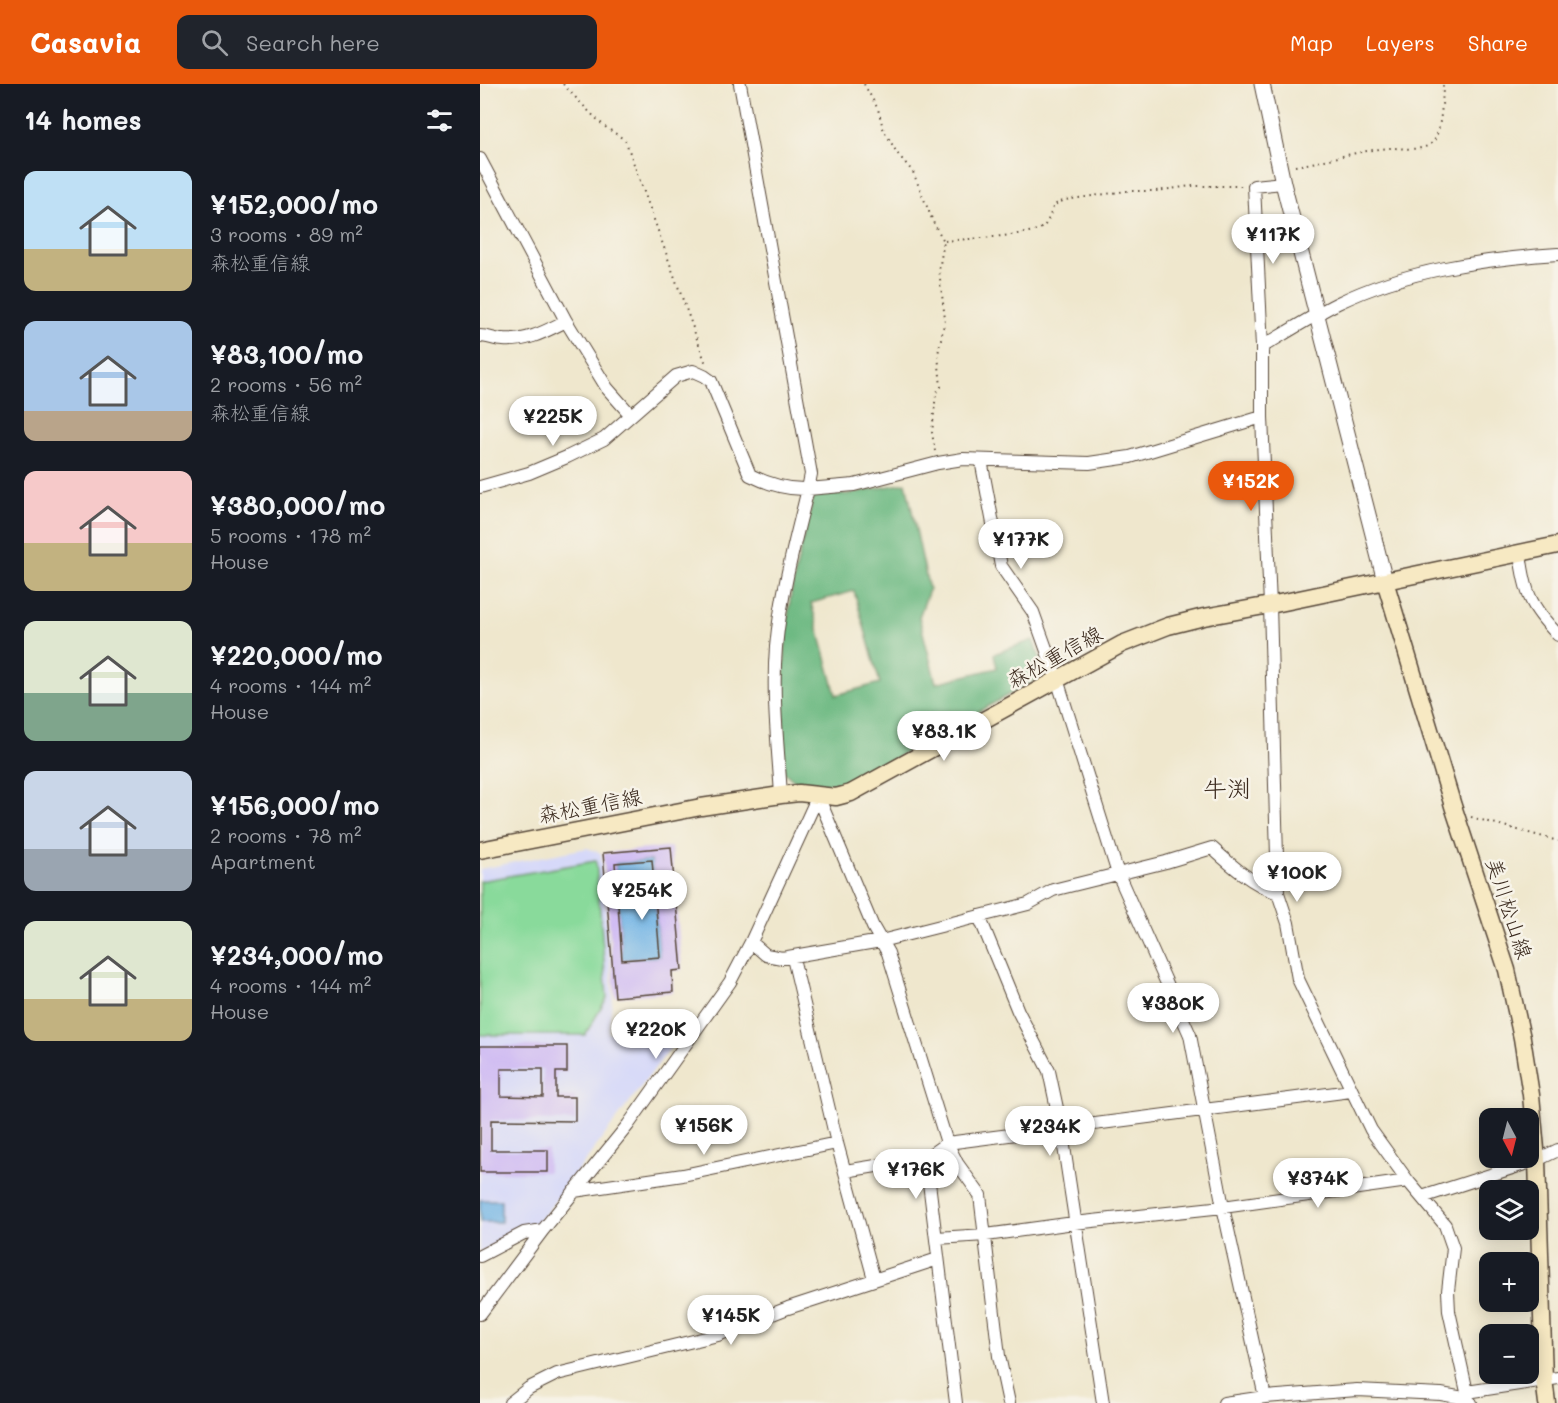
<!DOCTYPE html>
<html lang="en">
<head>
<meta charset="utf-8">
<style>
	:root { --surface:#171b24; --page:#20242c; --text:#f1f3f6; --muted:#9ea1a6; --accent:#ea580c }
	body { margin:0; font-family:Mali,"Klee One",sans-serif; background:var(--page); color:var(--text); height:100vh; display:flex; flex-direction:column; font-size:22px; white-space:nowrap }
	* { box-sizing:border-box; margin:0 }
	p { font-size:20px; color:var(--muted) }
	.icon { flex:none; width:33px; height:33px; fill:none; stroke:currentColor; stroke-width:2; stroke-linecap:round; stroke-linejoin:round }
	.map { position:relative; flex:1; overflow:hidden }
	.panel { display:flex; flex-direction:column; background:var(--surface); width:480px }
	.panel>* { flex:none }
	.needle { width:39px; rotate:173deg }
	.fabs { position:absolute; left:999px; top:1024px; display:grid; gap:12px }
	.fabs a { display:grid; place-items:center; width:60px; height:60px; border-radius:12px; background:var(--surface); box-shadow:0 3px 15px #0003; font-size:30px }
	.price { position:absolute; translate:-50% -51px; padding:0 14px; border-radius:21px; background:#fff; color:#222; font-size:20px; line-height:39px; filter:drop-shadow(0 2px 3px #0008) }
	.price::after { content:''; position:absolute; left:50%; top:36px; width:18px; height:14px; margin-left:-9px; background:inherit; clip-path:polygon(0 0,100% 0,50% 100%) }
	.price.current { background:var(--accent); color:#fff }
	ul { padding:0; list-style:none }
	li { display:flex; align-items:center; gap:18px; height:150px; padding:0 24px }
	li span { display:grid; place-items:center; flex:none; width:168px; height:120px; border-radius:12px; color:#555 }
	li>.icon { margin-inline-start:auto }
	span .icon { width:72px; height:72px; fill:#fffc; stroke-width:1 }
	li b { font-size:26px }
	h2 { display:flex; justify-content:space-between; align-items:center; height:72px; padding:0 24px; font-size:26px }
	header { display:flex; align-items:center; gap:36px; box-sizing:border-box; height:84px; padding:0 30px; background:var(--accent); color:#fff }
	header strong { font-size:28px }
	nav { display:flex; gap:33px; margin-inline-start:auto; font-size:21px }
	.search { width:420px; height:54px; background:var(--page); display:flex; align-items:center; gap:15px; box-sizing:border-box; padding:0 21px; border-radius:12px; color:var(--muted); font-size:22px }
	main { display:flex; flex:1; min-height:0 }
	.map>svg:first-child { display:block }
	.built { fill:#d5d8f9 }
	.green { fill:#89da9b; stroke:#62825c; stroke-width:1.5 }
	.forest { fill:#6eba83; stroke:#547250; stroke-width:1.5; fill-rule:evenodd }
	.water { fill:#70b3e5; stroke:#566e82; stroke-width:1.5 }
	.building { fill:#cab4f4; fill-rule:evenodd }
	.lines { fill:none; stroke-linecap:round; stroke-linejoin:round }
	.minor-casing { stroke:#564638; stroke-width:14 }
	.tertiary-casing { stroke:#564638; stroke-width:17 }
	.secondary-casing { stroke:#564638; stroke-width:19 }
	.path { stroke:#564638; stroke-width:2; stroke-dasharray:1.5 4.5; stroke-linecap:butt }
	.minor { stroke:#fff; stroke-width:12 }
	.tertiary { stroke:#fff; stroke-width:15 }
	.secondary { stroke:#f7e9c3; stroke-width:16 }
	.labels { text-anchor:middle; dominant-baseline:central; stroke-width:5; stroke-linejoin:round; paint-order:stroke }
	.street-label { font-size:21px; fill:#3b2a1e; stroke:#f7f3e8 }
	.quarter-label { font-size:24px; fill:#3b2a1e; stroke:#f7f3e8 }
</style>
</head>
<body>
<header>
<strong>Casavia</strong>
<div class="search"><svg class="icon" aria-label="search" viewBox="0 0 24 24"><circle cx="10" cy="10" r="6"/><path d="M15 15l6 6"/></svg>Search here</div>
<nav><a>Map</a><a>Layers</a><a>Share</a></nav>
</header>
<main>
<section class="panel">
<h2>14 homes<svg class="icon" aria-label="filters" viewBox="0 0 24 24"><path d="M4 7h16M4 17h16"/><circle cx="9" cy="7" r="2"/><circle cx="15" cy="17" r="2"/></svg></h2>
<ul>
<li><span style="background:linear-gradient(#bfe0f5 65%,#c2b280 0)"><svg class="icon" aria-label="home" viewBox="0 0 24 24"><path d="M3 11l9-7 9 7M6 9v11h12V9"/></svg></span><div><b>¥152,000/mo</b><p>3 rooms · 89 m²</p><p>森松重信線</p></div></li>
<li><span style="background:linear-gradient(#a9c7e8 75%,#b9a48a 0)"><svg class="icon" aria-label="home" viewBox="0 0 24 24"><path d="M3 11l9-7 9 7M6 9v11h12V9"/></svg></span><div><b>¥83,100/mo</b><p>2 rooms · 56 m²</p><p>森松重信線</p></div></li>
<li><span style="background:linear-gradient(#f6c9c9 60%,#c2b280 0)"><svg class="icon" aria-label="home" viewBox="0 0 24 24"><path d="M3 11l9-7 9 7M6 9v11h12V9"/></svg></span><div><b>¥380,000/mo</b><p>5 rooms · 178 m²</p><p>House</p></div></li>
<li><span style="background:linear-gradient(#dfe7d0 60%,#7fa58c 0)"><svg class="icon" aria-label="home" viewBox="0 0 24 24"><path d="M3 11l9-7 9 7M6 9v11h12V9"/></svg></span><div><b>¥220,000/mo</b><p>4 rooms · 144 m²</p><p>House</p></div></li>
<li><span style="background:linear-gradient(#c9d6e8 65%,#9aa5b1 0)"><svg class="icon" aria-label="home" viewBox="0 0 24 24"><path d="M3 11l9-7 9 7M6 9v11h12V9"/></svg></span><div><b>¥156,000/mo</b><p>2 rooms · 78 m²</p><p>Apartment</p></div></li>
<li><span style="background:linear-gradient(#dfe7d0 65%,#c2b280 0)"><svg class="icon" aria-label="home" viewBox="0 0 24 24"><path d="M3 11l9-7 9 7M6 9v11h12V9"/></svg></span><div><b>¥234,000/mo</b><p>4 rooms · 144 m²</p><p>House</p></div></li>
</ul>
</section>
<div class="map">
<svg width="1078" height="1319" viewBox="0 0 1078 1319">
	<rect width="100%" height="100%" fill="#f7f3e8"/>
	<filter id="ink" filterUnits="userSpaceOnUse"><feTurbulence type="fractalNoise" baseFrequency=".0167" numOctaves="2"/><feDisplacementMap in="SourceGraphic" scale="12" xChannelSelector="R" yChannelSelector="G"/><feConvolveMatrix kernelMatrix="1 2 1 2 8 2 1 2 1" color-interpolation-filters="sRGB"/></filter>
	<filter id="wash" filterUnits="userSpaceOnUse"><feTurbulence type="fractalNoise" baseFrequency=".008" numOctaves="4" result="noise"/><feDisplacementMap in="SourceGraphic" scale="24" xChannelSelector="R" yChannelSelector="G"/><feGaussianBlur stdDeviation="1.35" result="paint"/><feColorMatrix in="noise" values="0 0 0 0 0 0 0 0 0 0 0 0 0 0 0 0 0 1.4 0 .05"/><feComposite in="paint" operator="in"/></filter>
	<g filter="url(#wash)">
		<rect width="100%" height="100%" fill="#efe7cd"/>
		<path class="built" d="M107,764L121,769L133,913L128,949L200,951L54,1145L0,1168V785Z"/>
		<path class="green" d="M116,777L127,914L105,951H0V797Z"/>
		<path class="forest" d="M426,399L449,506L439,533L456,599L517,584L514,570L553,556L566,590L371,699L353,704L319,701L304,688C303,628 302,568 311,510C317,477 326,444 334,411L367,410ZM374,507L400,599L356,611L331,519Z"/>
		<path class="water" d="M172,776L180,873L142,876L135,779Z
			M0,1116H21V1138H0Z"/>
		<g id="blocks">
			<path class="building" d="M191,763L202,886L192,887L193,908L135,913L123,769ZM172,776L180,873L142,876L135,779Z
				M0,962H87V988H76V1013H95V1037L11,1036V1066H68V1088H0ZM21,985H63V1013L21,1012Z"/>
		</g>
	</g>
	<g filter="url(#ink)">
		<use href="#blocks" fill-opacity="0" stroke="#564638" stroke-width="1.5"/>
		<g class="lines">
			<defs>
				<path id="minor" d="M260,0L331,390L328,405L374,401L458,379L483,375L609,379L650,373L782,333V263C807,248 832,232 858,219C926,186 1003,175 1078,170
					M0,75L86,237L127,304L150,330
					M0,252C8,252 15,256 23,256C47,258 66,247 86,237
					M782,263L774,102L803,99
					M782,333L790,521L798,809L808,839L818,895L891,1046L928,1097L965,1141L973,1164L968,1207L969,1227L987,1308
					M501,376L521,482L553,528L577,595L638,790L710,951L743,1123L785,1313
					M0,403L49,389L87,373L124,355L196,292L213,287L224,292L231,297L270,391C288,400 307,406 328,405C315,457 301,509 296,563C292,612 298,662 301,711
					M1040,469C1045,509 1050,522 1078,551
					M338,712L393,843L408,869L467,1059L477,1079L500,1111L519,1272L529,1319
					M499,832L538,927L569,987L581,1043L623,1319
					M271,858L286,871L302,874L401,857L548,820L573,806L686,778L732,764C752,782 772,800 798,809
					M313,874L357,1059L394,1195
					M446,1074L476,1319
					M365,1087L446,1074L467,1059L871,1007
					M94,1107L203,1091L357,1059
					M942,1113L1057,1076L1078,1066
					M456,1154L506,1151L594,1139L743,1123L928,1097
					M0,1172L44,1149L63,1146
					M0,1230L63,1146L148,1041L250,898L271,858L338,712
					M985,1313L987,1308L1078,1294
					M30,1319L49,1304L77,1290L238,1251L308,1224L458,1175
					M744,1319L785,1313L877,1306L961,1310L984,1314L991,1319"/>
				<path id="tertiary" d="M782,0L803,99L905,497"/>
				<path id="secondary" d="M905,497L973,722L1027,886L1042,954L1051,1011L1057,1076L1064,1295L1067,1319
					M0,766L221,723L301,711L319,709L356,713L371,709L642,560L688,542L724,533L790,521L1078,461"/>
			</defs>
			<use href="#minor" class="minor-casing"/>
			<use href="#tertiary" class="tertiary-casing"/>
			<use href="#secondary" class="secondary-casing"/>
			<path class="path" d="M83,0C96,14 109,28 123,41C131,48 139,50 146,58L226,280
				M384,0L398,25L403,44L417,69L433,88L454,140L464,157L459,186L465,235L458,270L461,303L456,309L452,349L455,367
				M815,82C847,77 879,66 911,64C924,64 941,68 952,59C961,52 963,12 963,0
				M465,157C481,155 556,152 564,142C569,137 571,127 574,121L585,116L646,107H676L711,102H762
				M991,733L1078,757"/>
			<use href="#minor" class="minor"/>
			<use href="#tertiary" class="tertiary"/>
			<use href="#secondary" class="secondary"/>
		</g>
	</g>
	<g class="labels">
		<g class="street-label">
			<text transform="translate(574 572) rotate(-29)">森松重信線</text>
			<text transform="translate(110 721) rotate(-11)">森松重信線</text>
			<text transform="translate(1030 824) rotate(72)">美川松山線</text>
		</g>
		<g class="quarter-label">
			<text x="747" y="703">牛渕</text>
		</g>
	</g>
</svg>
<div class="fabs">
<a><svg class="needle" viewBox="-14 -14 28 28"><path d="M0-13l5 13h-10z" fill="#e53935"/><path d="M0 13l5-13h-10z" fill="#9ea1a6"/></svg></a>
<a><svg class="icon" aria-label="layers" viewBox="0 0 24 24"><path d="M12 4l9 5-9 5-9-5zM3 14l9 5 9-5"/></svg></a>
<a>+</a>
<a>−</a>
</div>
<b class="price" style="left:793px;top:181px">¥117K</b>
<b class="price" style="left:73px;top:363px">¥225K</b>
<b class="price current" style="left:771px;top:428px">¥152K</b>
<b class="price" style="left:541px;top:486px">¥177K</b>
<b class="price" style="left:464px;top:678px">¥83.1K</b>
<b class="price" style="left:817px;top:819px">¥100K</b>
<b class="price" style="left:162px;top:837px">¥254K</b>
<b class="price" style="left:693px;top:950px">¥380K</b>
<b class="price" style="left:176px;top:976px">¥220K</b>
<b class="price" style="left:224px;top:1072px">¥156K</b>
<b class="price" style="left:570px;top:1073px">¥234K</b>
<b class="price" style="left:436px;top:1116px">¥176K</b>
<b class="price" style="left:838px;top:1125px">¥374K</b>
<b class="price" style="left:251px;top:1262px">¥145K</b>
</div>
</main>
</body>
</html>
